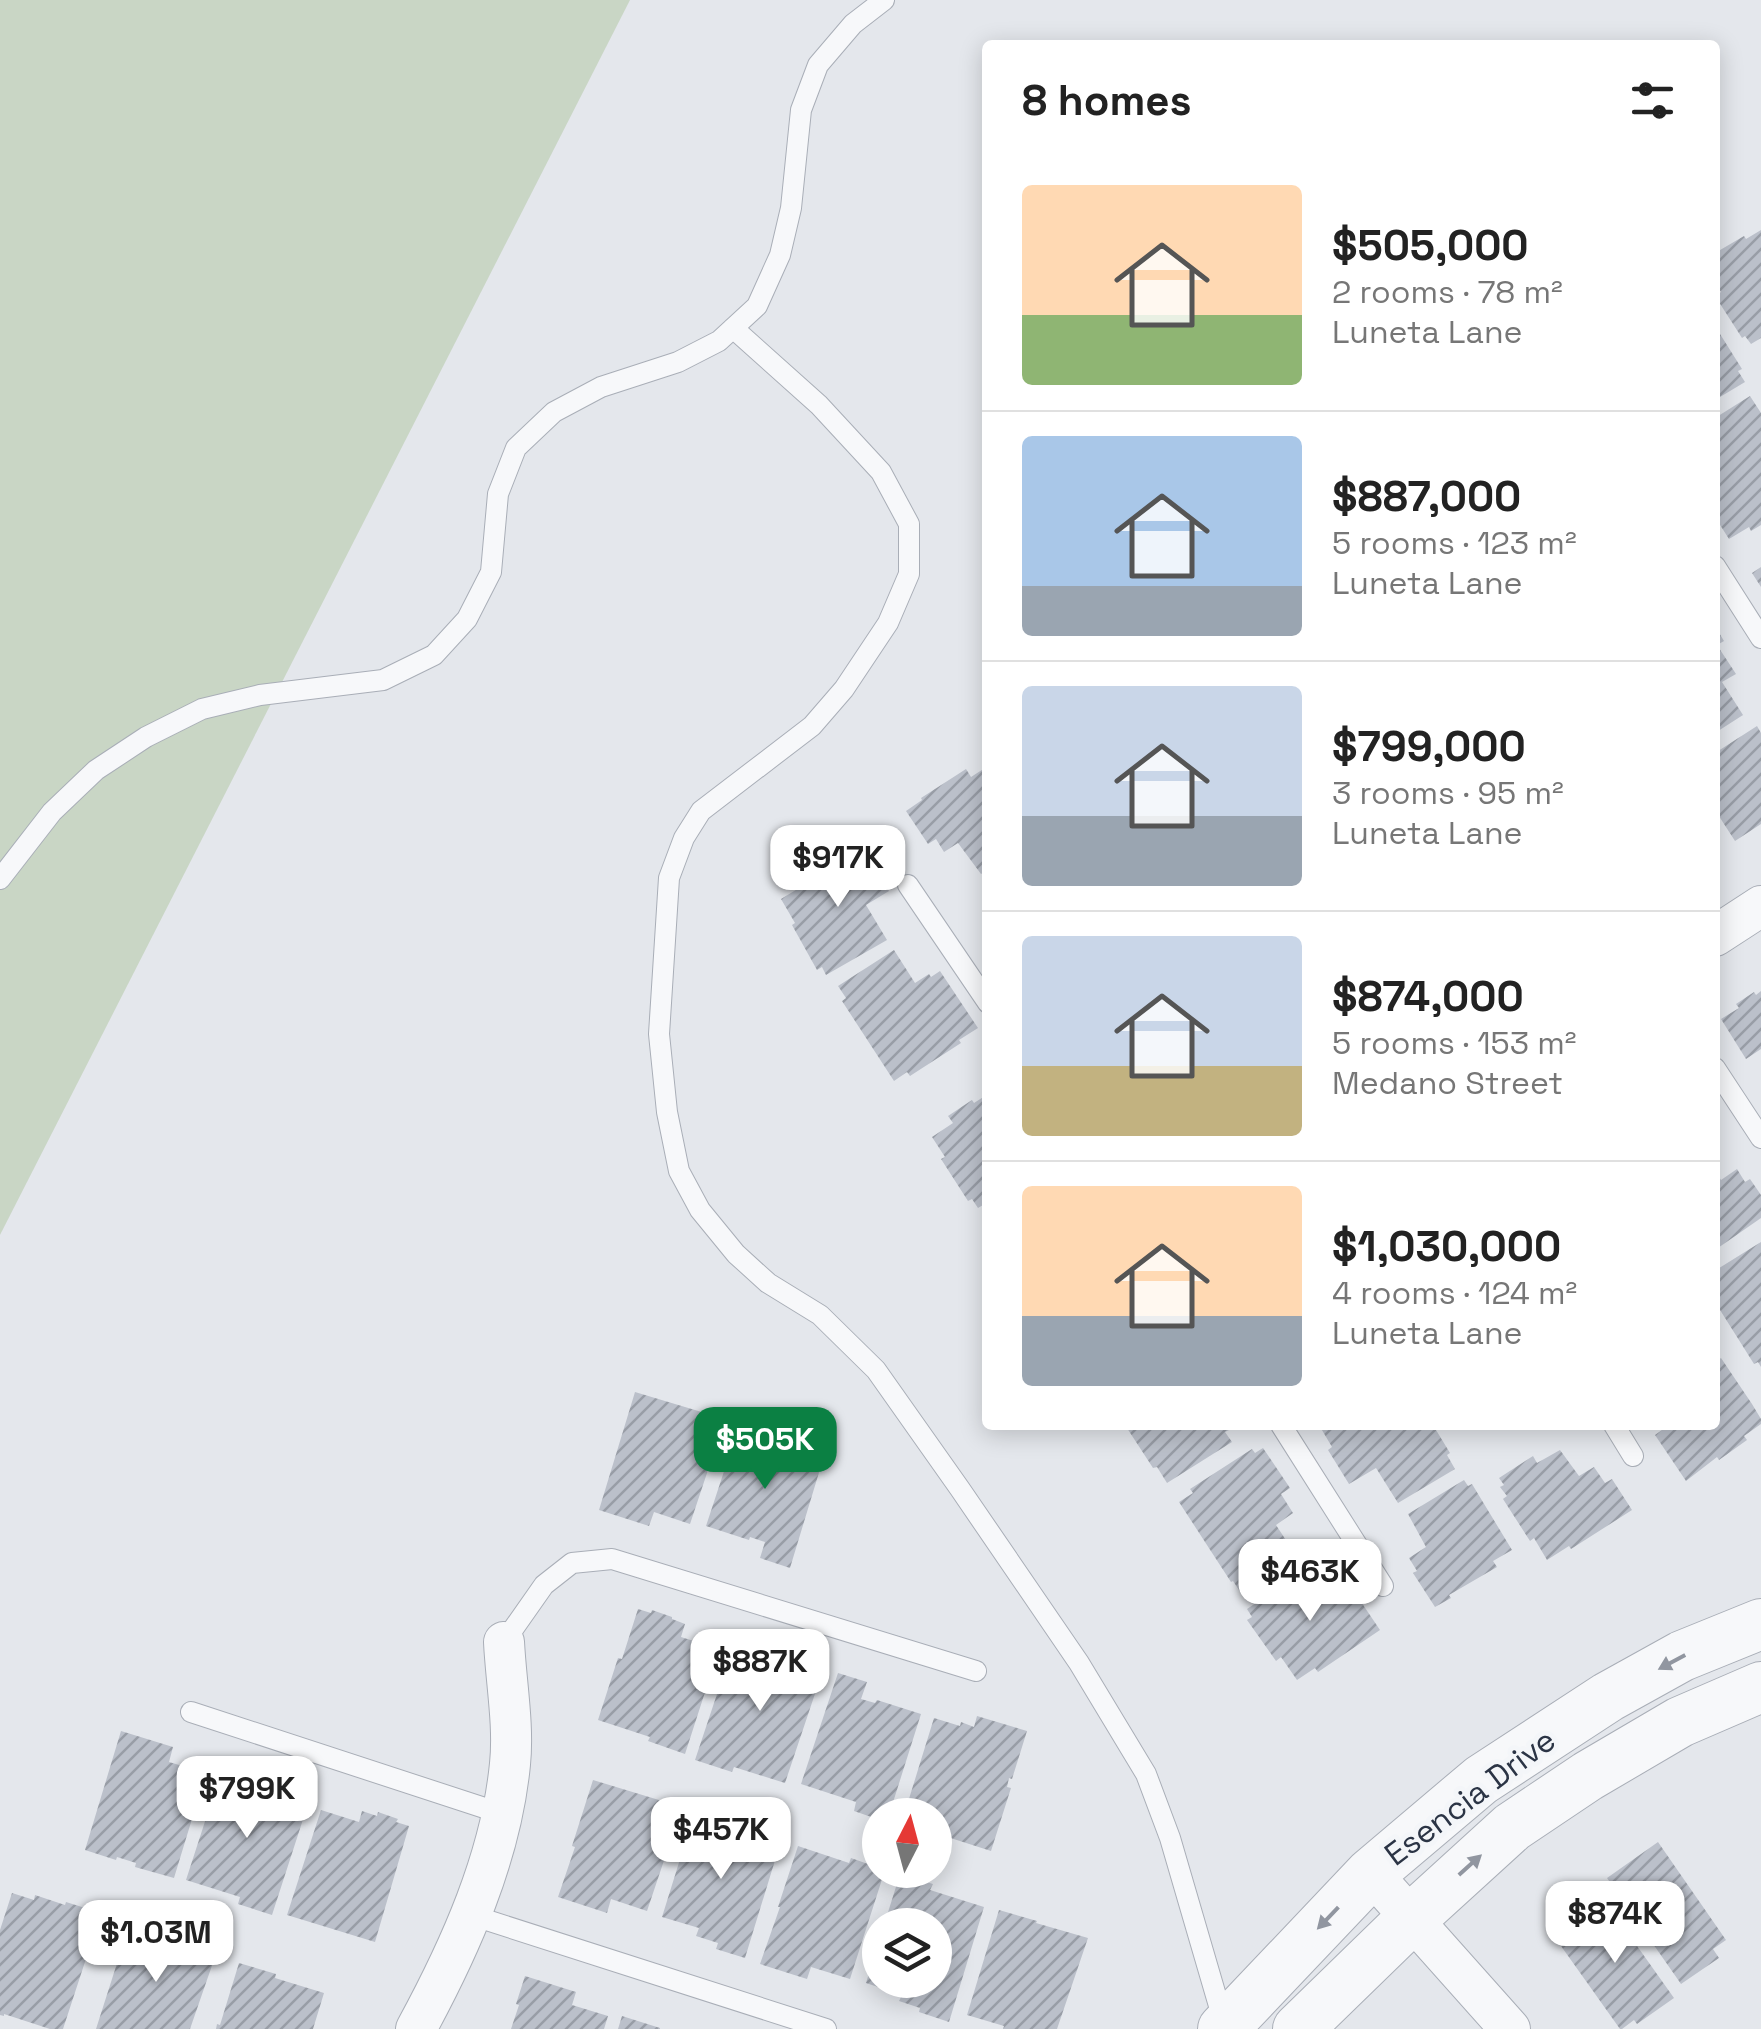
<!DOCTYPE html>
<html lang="en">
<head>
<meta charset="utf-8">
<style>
	:root { --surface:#fff; --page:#f2f2f2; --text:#222; --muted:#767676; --line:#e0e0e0; --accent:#0b8043 }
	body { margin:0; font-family:"Space Grotesk",sans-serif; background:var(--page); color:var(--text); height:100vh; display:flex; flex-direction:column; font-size:38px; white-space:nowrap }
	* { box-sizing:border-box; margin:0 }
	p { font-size:32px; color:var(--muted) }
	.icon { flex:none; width:55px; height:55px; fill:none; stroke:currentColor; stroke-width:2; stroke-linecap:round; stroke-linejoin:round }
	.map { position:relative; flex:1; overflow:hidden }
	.drawer { position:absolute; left:982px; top:40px; width:738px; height:1390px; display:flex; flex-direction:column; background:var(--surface); border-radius:10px; box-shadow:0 5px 25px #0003 }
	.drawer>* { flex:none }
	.needle { width:65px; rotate:6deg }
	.buttons { position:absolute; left:862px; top:1798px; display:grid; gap:20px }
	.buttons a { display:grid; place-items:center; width:90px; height:90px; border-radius:50%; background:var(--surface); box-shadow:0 5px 25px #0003; font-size:50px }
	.price { position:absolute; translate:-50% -85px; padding:0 22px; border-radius:20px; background:#fff; color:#222; font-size:32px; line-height:65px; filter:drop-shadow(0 2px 5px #0008) }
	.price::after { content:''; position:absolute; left:50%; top:60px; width:30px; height:22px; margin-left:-15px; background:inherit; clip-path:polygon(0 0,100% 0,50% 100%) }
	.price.active { background:var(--accent); color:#fff }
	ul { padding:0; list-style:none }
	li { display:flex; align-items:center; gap:30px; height:250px; padding:0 40px }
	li+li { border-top:2px solid var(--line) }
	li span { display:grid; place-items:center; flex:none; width:280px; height:200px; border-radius:10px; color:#555 }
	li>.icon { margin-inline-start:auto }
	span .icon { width:120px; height:120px; fill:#fffc; stroke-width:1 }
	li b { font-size:42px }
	h2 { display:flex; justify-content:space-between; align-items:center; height:120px; padding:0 40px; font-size:42px }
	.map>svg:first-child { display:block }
	.grass { fill:#c9d6c5 }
	.building { fill:url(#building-hatch) }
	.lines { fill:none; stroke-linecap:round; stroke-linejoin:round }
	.service-casing { stroke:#a9aeb7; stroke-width:22 }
	.minor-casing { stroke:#a9aeb7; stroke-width:42 }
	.tertiary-casing { stroke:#a9aeb7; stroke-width:52 }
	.service { stroke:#f7f8fa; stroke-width:20 }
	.minor { stroke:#f7f8fa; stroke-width:40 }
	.tertiary { stroke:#f7f8fa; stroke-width:50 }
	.oneway { fill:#9196a0 }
	.labels { text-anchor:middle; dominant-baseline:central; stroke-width:10; stroke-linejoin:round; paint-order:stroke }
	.street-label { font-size:32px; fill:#2b3445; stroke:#f4f6f9 }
</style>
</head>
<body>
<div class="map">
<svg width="1761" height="2029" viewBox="0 0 1761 2029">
	<defs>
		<pattern id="building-hatch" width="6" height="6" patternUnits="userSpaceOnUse" patternTransform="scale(2.5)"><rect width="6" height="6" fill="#bbc0ca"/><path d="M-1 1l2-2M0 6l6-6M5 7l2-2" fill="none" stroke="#989da6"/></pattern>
	</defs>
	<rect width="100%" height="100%" fill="#e4e7ec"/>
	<path class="grass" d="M0,0H630L0,1235Z"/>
	<path class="building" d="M1761,230V338L1751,344L1745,336L1742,338L1715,296L1721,292L1715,283V262L1719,259L1715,253L1744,236L1746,239Z
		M1715,326L1742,369L1738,371L1745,382L1715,400Z
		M1750,396L1761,413V525L1751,531L1749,527L1729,539L1715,517V418Z
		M1761,567V587L1752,573Z
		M1715,626L1724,641L1717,645L1736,674L1722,682L1743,715L1715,733Z
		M1757,726L1761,733V824L1735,841L1715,810V753Z
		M988,766V870L981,874L958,843L944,852L936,839L928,844L906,811L922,800L921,798L966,769L971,777Z
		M863,845L889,891L866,905L887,940L826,975L822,967L817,970L792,925L795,923L781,899L804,885L800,878Z
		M894,950L915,983L929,974L931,977L940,971L978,1028L959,1040L961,1043L910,1076L907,1072L894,1081L842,1001L846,998L838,986Z
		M1761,991V1049L1746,1059L1721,1019L1739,1008L1736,1004L1754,992L1756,995Z
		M988,1094V1202L978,1208L972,1199L968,1201L941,1159L945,1157L932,1137L953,1123L948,1116L972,1100L974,1103Z
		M1737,1169L1745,1182L1750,1179L1761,1195V1218L1715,1250V1171L1721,1180Z
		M1761,1242V1367L1758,1362L1754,1364L1715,1302V1275L1718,1273L1716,1270Z
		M1721,1358L1752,1404L1761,1419V1424L1744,1436L1747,1440L1719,1460L1717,1457L1686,1481L1655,1435L1669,1425H1715V1362Z
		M635,1392L725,1419L690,1524L654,1512L649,1526L599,1510Z
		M738,1418L772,1430L770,1439L824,1456L790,1568L760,1558L765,1542L750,1537L749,1540L706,1526L734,1441H731Z
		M1125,1425H1225L1229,1430L1225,1432L1232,1442L1167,1483L1157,1467L1153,1468Z
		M1319,1425H1433L1450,1453L1447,1455L1455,1469L1398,1503L1376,1468L1349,1484L1328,1450L1332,1447Z
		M1263,1448L1290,1488L1281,1494L1293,1513L1276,1525L1297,1557L1241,1593L1233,1581L1231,1582L1179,1502L1193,1493L1190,1489L1252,1449L1255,1453Z
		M1560,1450L1579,1476L1594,1467L1605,1483L1612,1479L1632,1510L1571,1549L1569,1546L1547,1560L1534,1538L1530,1541L1503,1499L1507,1496L1500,1487L1504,1485L1499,1478L1533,1456L1537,1463Z
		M1464,1480L1468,1486L1472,1484L1512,1550L1493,1561L1497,1567L1449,1595L1451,1598L1435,1607L1413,1573L1417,1571L1409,1558L1426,1547L1408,1514Z
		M1302,1567L1312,1582L1315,1581L1330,1601L1351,1587L1380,1630L1318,1672L1315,1668L1297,1680L1281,1657L1276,1661L1247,1620L1252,1617L1247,1609L1284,1584L1282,1581Z
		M638,1609L651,1613L652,1610L672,1617V1619L685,1624L681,1637L719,1649L685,1754L648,1741L650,1737L598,1720L618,1658L622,1659Z
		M732,1649L771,1662L774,1650L824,1667L785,1783L734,1767L732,1772L695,1760Z
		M838,1673L867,1682L861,1699L875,1703L877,1700L921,1714L889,1815H880V1820L854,1811L856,1802L801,1784Z
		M977,1716L1027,1731L1012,1779L1009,1778L1007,1787L1011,1788L991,1851L935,1833V1815H904L934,1718L960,1726L961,1722L974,1727Z
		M121,1731L173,1747L169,1762L206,1773L174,1878L135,1867L136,1863L117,1857L116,1860L85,1850Z
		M223,1766L253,1775L249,1785L308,1804L272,1915L238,1904L240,1897L186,1880Z
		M593,1780L682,1807L647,1911L611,1899L607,1913L558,1897L575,1847L572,1846Z
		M696,1808L728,1818L726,1824L780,1844L745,1958L716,1949L718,1943L696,1936L699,1928L662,1917Z
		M321,1810L359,1822L362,1811L377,1816L378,1812L398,1819L396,1822L409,1826L375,1942L287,1915Z
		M1658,1842L1726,1940L1713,1949L1719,1958L1681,1984L1607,1878Z
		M798,1846L849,1863L851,1858L885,1870L850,1979L811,1967L807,1979L760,1964L780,1907H778Z
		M900,1874L933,1884L930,1890L984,1907L949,2022L919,2012L920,2008L899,2001L902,1995L866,1983L879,1941L880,1980H935V1925H884Z
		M1598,1891L1674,1998L1637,2024L1634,2020L1622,2029H1620L1561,1946L1589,1927L1575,1908Z
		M12,1893L34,1900L35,1895L65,1905L66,1902L101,1913L63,2029H50L4,2014V2016L0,2015V1930Z
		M999,1910L1037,1921L1036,1923L1088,1938L1057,2029H1003L1004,2026L967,2015Z
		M127,1932L183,1947L184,1941L217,1951L190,2029H96Z
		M239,1963L276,1974L275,1978L324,1993L313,2029H216L217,2024L220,2025Z
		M525,1976L576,1992L572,2005L608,2016L604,2029H511L519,2005L516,2004Z
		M622,2016L660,2028V2029H618Z"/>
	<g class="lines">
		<defs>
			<path id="service" d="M733,328L819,405L881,472L909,524V574L888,623L844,689L812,726L701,811L684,838L669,878L659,1034L667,1112L679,1171L700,1210L736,1254L768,1283L820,1315L876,1370L960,1489L1079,1663L1146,1774L1170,1838L1224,2023
				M1715,566L1761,638
				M0,879L52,812L96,770L146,737L202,709L260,695L383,680L434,655L467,619L491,572L498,494L516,448L554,412L601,387L678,362L719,341L757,306L780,255L791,208L801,110L818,65L853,24L884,0
				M908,885L988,1003
				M1715,1068L1761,1138
				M1281,1425L1383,1586
				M1614,1425L1633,1456
				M504,1642L544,1585L572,1563L612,1559L976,1671
				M191,1712L503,1814
				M471,1915L826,2029"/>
			<path id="minor" d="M1715,936L1761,906
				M1371,1873L1510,2029
				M416,2029C460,1948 501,1857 510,1764C514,1725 506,1682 504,1642"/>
			<path id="tertiary" d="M1223,2029L1371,1873L1481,1780L1608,1697L1682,1656L1761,1624
				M1298,2029L1411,1919L1512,1827L1588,1776L1680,1722L1761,1687"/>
		</defs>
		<use href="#service" class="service-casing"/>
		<use href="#minor" class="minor-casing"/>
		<use href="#tertiary" class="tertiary-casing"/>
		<use href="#service" class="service"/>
		<use href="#minor" class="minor"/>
		<use href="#tertiary" class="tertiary"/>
	</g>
	<defs><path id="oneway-solid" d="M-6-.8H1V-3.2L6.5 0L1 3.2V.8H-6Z" transform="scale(2.5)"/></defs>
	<g class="oneway">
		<use href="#oneway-solid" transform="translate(1672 1662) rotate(152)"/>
		<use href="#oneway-solid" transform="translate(1470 1865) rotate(-42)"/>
		<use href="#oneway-solid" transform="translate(1328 1918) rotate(134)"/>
	</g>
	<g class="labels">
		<g class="street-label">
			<text transform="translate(1470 1797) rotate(-37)">Esencia Drive</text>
		</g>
	</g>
</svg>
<div class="buttons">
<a><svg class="needle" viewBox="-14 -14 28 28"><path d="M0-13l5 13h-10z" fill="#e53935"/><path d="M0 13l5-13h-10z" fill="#767676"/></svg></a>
<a><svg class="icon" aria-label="layers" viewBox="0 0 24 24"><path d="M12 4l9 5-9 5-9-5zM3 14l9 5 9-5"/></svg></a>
</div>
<b class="price" style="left:838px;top:910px">$917K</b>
<b class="price active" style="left:765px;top:1492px">$505K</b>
<b class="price" style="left:1310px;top:1624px">$463K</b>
<b class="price" style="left:760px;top:1714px">$887K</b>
<b class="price" style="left:247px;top:1841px">$799K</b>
<b class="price" style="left:721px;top:1882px">$457K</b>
<b class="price" style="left:1615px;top:1966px">$874K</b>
<b class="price" style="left:156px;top:1985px">$1.03M</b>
<section class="drawer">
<h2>8 homes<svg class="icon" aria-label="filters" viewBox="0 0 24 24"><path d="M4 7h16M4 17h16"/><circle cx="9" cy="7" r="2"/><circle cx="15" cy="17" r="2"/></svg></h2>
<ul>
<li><span style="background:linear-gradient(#ffd9b3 65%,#8fb573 0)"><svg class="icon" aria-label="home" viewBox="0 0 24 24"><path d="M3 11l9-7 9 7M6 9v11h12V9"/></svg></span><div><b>$505,000</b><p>2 rooms · 78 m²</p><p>Luneta Lane</p></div></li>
<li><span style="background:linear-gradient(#a9c7e8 75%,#9aa5b1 0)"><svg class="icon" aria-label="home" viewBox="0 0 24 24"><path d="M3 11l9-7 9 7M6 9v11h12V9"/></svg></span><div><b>$887,000</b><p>5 rooms · 123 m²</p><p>Luneta Lane</p></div></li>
<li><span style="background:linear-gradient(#c9d6e8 65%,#9aa5b1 0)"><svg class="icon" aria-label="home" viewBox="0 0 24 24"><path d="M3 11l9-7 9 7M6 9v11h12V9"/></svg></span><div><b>$799,000</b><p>3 rooms · 95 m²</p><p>Luneta Lane</p></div></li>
<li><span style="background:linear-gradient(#c9d6e8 65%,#c2b280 0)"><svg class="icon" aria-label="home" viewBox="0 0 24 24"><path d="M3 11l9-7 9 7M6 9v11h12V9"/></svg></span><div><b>$874,000</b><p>5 rooms · 153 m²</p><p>Medano Street</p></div></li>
<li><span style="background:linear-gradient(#ffd9b3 65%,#9aa5b1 0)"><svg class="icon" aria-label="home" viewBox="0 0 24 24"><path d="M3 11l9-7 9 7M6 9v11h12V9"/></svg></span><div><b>$1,030,000</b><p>4 rooms · 124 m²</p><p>Luneta Lane</p></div></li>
</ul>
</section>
</div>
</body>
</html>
